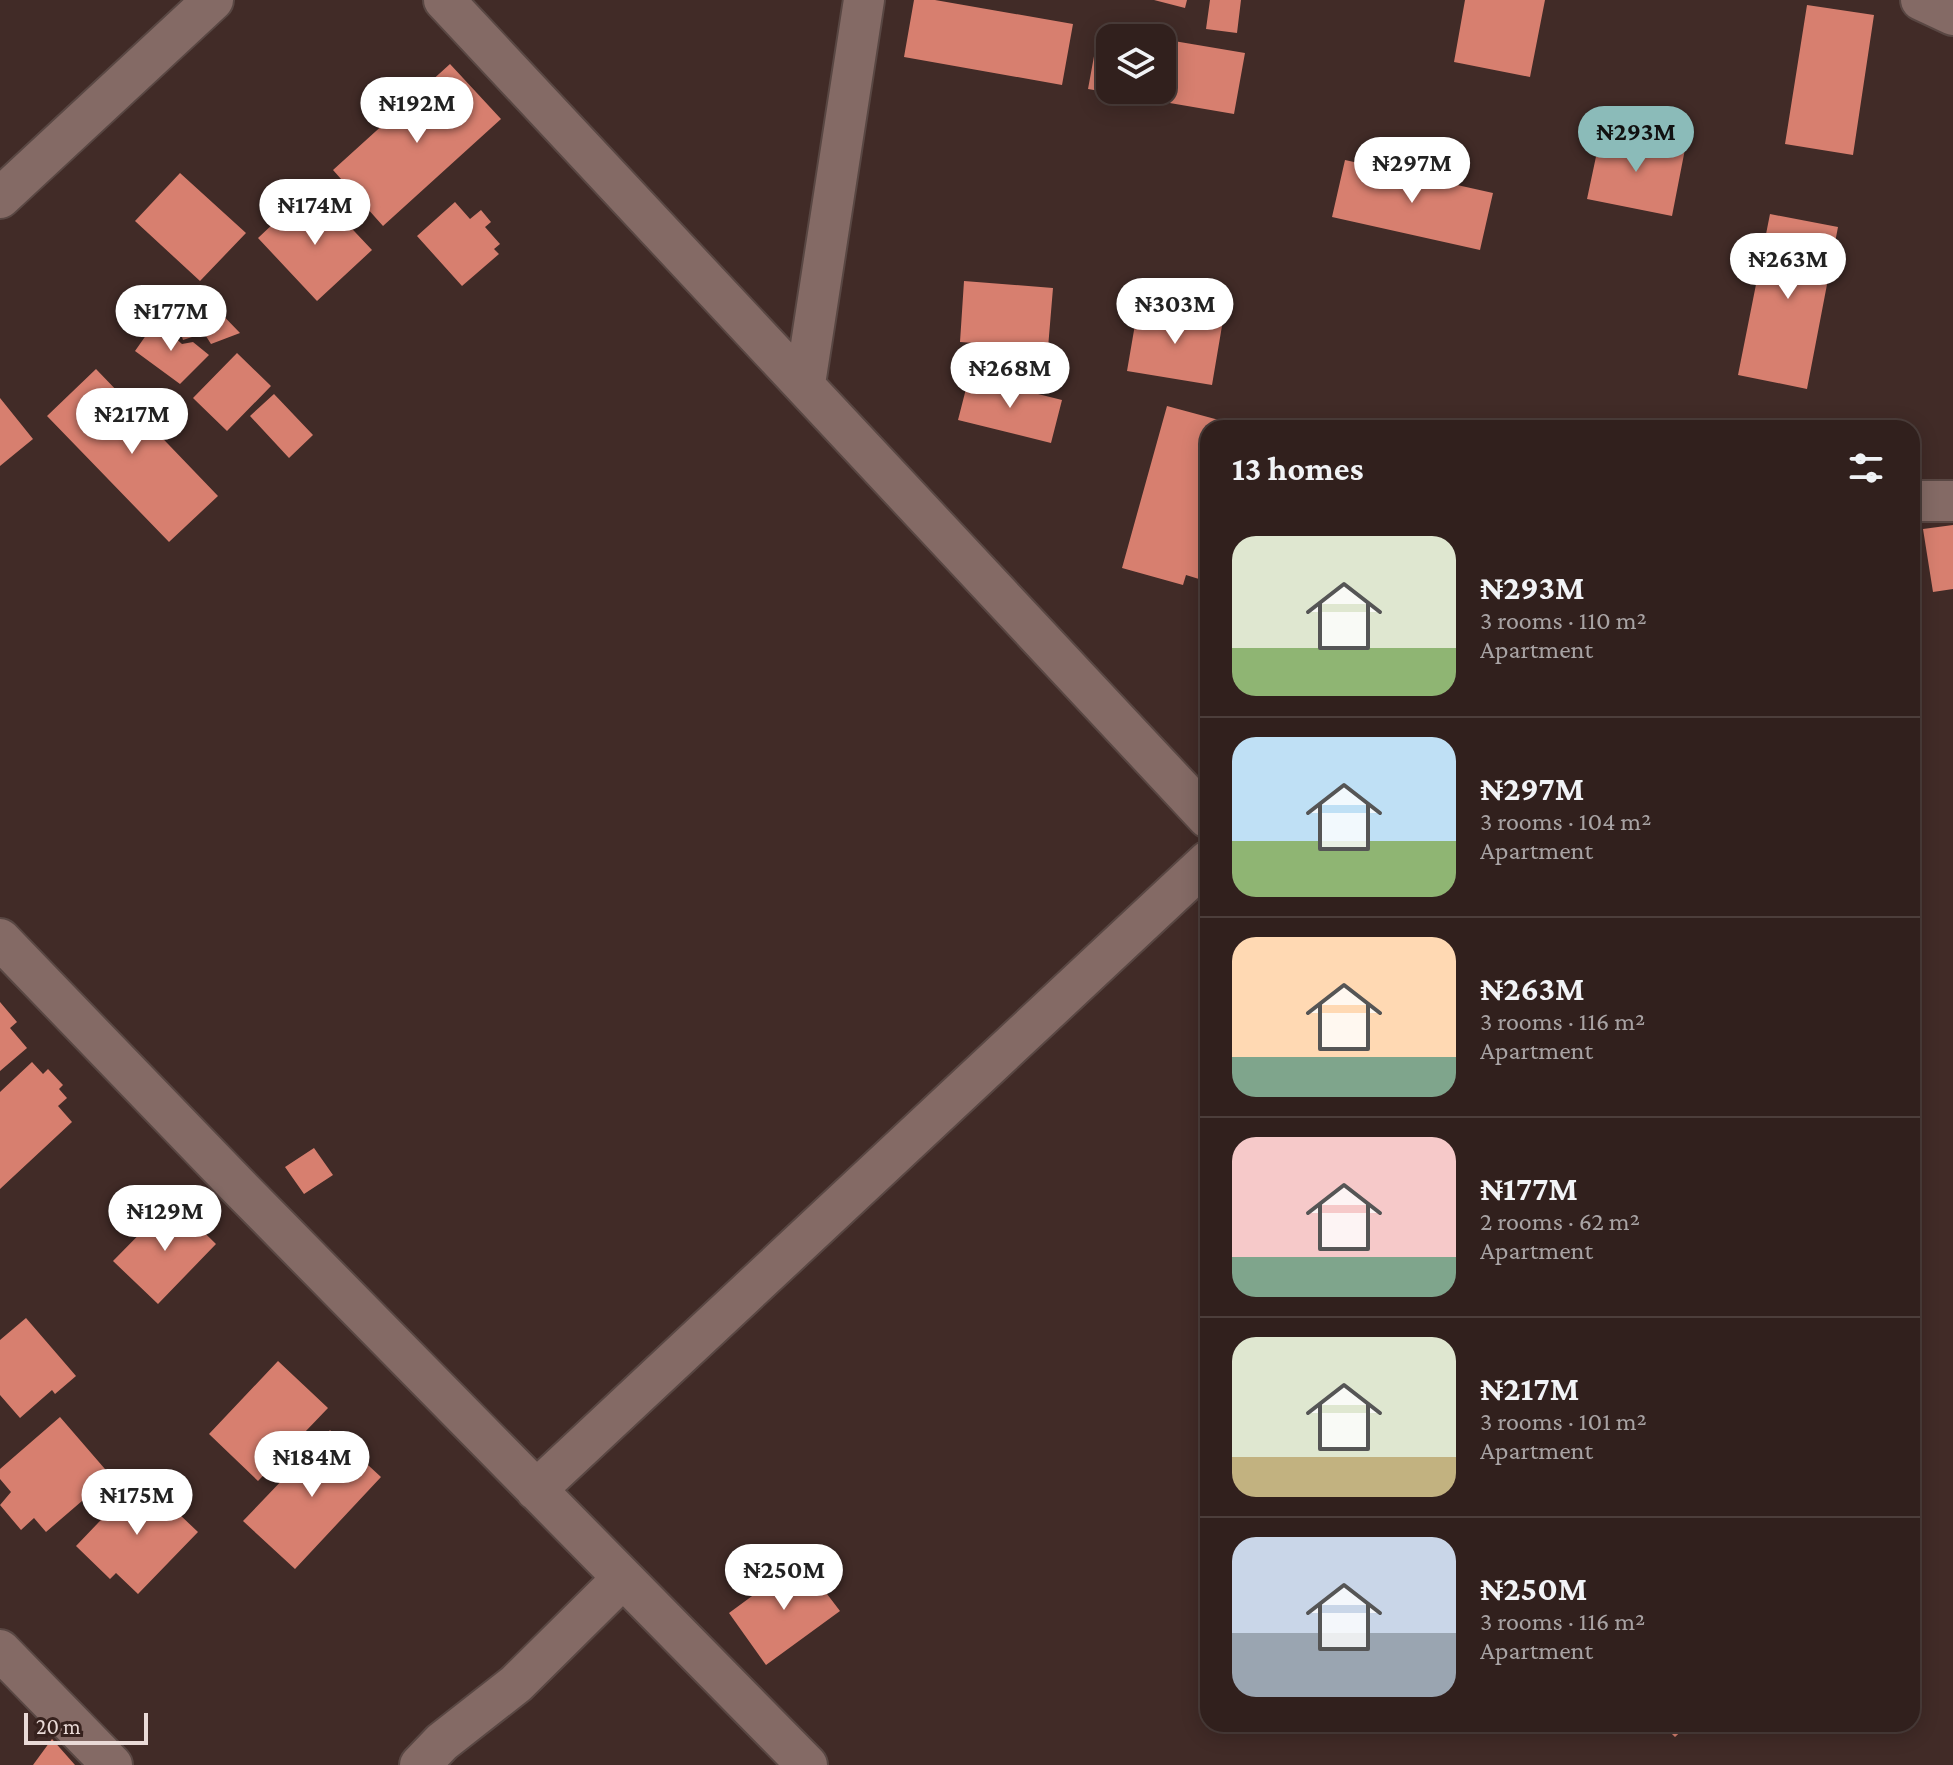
<!DOCTYPE html>
<html lang="en">
<head>
<meta charset="utf-8">
<style>
	:root { --surface:#31201d; --page:#3d2d2a; --text:#f1f3f6; --muted:#a8a3a4; --line:#4c3e3b; --accent:#8bbbb9 }
	body { margin:0; font-family:"Crimson Pro",serif; background:var(--page); color:var(--text); height:100vh; display:flex; flex-direction:column; font-size:30px; white-space:nowrap }
	* { box-sizing:border-box; margin:0 }
	p { font-size:26px; color:var(--muted) }
	.icon { flex:none; width:44px; height:44px; fill:none; stroke:currentColor; stroke-width:2; stroke-linecap:round; stroke-linejoin:round }
	.map { position:relative; flex:1; overflow:hidden }
	.sheet { position:absolute; left:1200px; top:420px; width:720px; height:1312px; display:flex; flex-direction:column; background:var(--surface); border-radius:24px; box-shadow:0 4px 20px #0003,0 0 0 2px var(--line) }
	.sheet>* { flex:none }
	.fabs { position:absolute; left:1096px; top:24px; display:grid; gap:16px }
	.fabs a { display:grid; place-items:center; width:80px; height:80px; border-radius:16px; background:var(--surface); box-shadow:0 4px 20px #0003,0 0 0 2px var(--line); font-size:40px }
	.scale { position:absolute; left:24px; bottom:20px; width:124px; box-sizing:border-box; padding-left:8px; border:4px solid #e9dad7; border-top:0; font-size:22px; line-height:28px; white-space:nowrap; color:#e9dad7; -webkit-text-stroke:6px #36211d; paint-order:stroke }
	.price { position:absolute; translate:-50% -68px; padding:0 18px; border-radius:28px; background:#fff; color:#222; font-size:26px; line-height:52px; filter:drop-shadow(0 2px 4px #0008) }
	.price::after { content:''; position:absolute; left:50%; top:48px; width:24px; height:18px; margin-left:-12px; background:inherit; clip-path:polygon(0 0,100% 0,50% 100%) }
	.price.selected { background:var(--accent); color:#111 }
	ul { padding:0; list-style:none }
	li { display:flex; align-items:center; gap:24px; height:200px; padding:0 32px }
	li+li { border-top:2px solid var(--line) }
	li span { display:grid; place-items:center; flex:none; width:224px; height:160px; border-radius:24px; color:#555 }
	li>.icon { margin-inline-start:auto }
	span .icon { width:96px; height:96px; fill:#fffc; stroke-width:1 }
	li b { font-size:34px }
	h2 { display:flex; justify-content:space-between; align-items:center; height:96px; padding:0 32px; font-size:34px }
	.map>svg:first-child { display:block }
	.building { fill:#d77f6f }
	.lines { fill:none; stroke-linecap:round; stroke-linejoin:round }
	.street-casing { stroke:#594743; stroke-width:44 }
	.street { stroke:#846a65; stroke-width:40 }
</style>
</head>
<body>
<div class="map">
<svg width="1953" height="1765" viewBox="0 0 1953 1765">
	<rect width="100%" height="100%" fill="#412b27"/>
	<path class="building" d="M914,0H935L1073,24L1062,85L904,57Z
		M1154,0H1187L1185,8Z
		M1210,0H1241L1237,33L1206,29Z
		M1465,0H1545L1530,77L1454,62Z
		M1807,5L1874,15L1853,155L1785,144Z
		M1099,29L1144,36L1110,38V90H1162V39L1245,53L1234,114L1088,89Z
		M450,64L501,119L383,226L333,170Z
		M1601,133L1685,149L1672,216L1587,199Z
		M1345,160L1493,193L1480,250L1332,217Z
		M180,173L246,233L200,281L135,221Z
		M322,197L372,250L317,301L258,238L291,207L301,216Z
		M455,202L470,219L481,210L491,222L485,227L500,244L494,249L499,254L462,286L417,236Z
		M1770,214L1838,227L1807,389L1738,375Z
		M964,281L1053,288L1048,348L960,342Z
		M211,303L240,333L211,344L204,333L183,340L175,315Z
		M1138,307L1223,320L1212,385L1127,371Z
		M156,321L182,344L193,342L209,355L180,384L135,351Z
		M237,353L271,386L227,431L193,398Z
		M96,369L218,496L169,542L47,416Z
		M969,377L1062,400L1051,443L958,420Z
		M274,394L313,435L289,458L250,416Z
		M0,398L33,439L0,466Z
		M1167,406L1230,423L1229,428H1208V535L1199,579L1186,575L1183,585L1122,568Z
		M1953,525V589L1933,592L1923,529Z
		M0,1002L17,1022L10,1028L27,1048L0,1071Z
		M32,1062L43,1074L48,1069L63,1085L59,1089L67,1098L58,1106L72,1122L0,1189V1092Z
		M314,1148L333,1175L304,1194L285,1167Z
		M172,1201L216,1244L158,1304L113,1261Z
		M26,1318L76,1376L55,1394L52,1390L20,1418L0,1395V1340Z
		M278,1361L328,1408L258,1481L209,1434Z
		M60,1417L111,1476L46,1532L34,1518L21,1530L0,1505L11,1492L0,1479V1469Z
		M330,1430L381,1477L295,1569L243,1521Z
		M141,1478L198,1532L138,1594L116,1573L110,1579L76,1546Z
		M801,1560L840,1611L766,1665L729,1613Z
		M1662,1724H1689L1675,1737Z
		M52,1739L75,1765H33Z"/>
	<g class="lines">
		<defs>
			<path id="street" d="M444,0L1208,818
				M1921,0L1953,15
				M0,198L213,0
				M805,384L864,0
				M1912,501H1953
				M0,939L237,1185L807,1765
				M536,1490L1208,861
				M0,1650L112,1765
				M420,1765L442,1742L516,1684L623,1578"/>
		</defs>
		<use href="#street" class="street-casing"/>
		<use href="#street" class="street"/>
	</g>
</svg>
<div class="fabs">
<a><svg class="icon" aria-label="layers" viewBox="0 0 24 24"><path d="M12 4l9 5-9 5-9-5zM3 14l9 5 9-5"/></svg></a>
</div>
<div class="scale">20 m</div>
<b class="price" style="left:417px;top:145px">₦192M</b>
<b class="price selected" style="left:1636px;top:174px">₦293M</b>
<b class="price" style="left:1412px;top:205px">₦297M</b>
<b class="price" style="left:315px;top:247px">₦174M</b>
<b class="price" style="left:1788px;top:301px">₦263M</b>
<b class="price" style="left:1175px;top:346px">₦303M</b>
<b class="price" style="left:171px;top:353px">₦177M</b>
<b class="price" style="left:1010px;top:410px">₦268M</b>
<b class="price" style="left:132px;top:456px">₦217M</b>
<b class="price" style="left:165px;top:1253px">₦129M</b>
<b class="price" style="left:312px;top:1499px">₦184M</b>
<b class="price" style="left:137px;top:1537px">₦175M</b>
<b class="price" style="left:784px;top:1612px">₦250M</b>
<section class="sheet">
<h2>13 homes<svg class="icon" aria-label="filters" viewBox="0 0 24 24"><path d="M4 7h16M4 17h16"/><circle cx="9" cy="7" r="2"/><circle cx="15" cy="17" r="2"/></svg></h2>
<ul>
<li><span style="background:linear-gradient(#dfe7d0 70%,#8fb573 0)"><svg class="icon" aria-label="home" viewBox="0 0 24 24"><path d="M3 11l9-7 9 7M6 9v11h12V9"/></svg></span><div><b>₦293M</b><p>3 rooms · 110 m²</p><p>Apartment</p></div></li>
<li><span style="background:linear-gradient(#bfe0f5 65%,#8fb573 0)"><svg class="icon" aria-label="home" viewBox="0 0 24 24"><path d="M3 11l9-7 9 7M6 9v11h12V9"/></svg></span><div><b>₦297M</b><p>3 rooms · 104 m²</p><p>Apartment</p></div></li>
<li><span style="background:linear-gradient(#ffd9b3 75%,#7fa58c 0)"><svg class="icon" aria-label="home" viewBox="0 0 24 24"><path d="M3 11l9-7 9 7M6 9v11h12V9"/></svg></span><div><b>₦263M</b><p>3 rooms · 116 m²</p><p>Apartment</p></div></li>
<li><span style="background:linear-gradient(#f6c9c9 75%,#7fa58c 0)"><svg class="icon" aria-label="home" viewBox="0 0 24 24"><path d="M3 11l9-7 9 7M6 9v11h12V9"/></svg></span><div><b>₦177M</b><p>2 rooms · 62 m²</p><p>Apartment</p></div></li>
<li><span style="background:linear-gradient(#dfe7d0 75%,#c2b280 0)"><svg class="icon" aria-label="home" viewBox="0 0 24 24"><path d="M3 11l9-7 9 7M6 9v11h12V9"/></svg></span><div><b>₦217M</b><p>3 rooms · 101 m²</p><p>Apartment</p></div></li>
<li><span style="background:linear-gradient(#c9d6e8 60%,#9aa5b1 0)"><svg class="icon" aria-label="home" viewBox="0 0 24 24"><path d="M3 11l9-7 9 7M6 9v11h12V9"/></svg></span><div><b>₦250M</b><p>3 rooms · 116 m²</p><p>Apartment</p></div></li>
</ul>
</section>
</div>
</body>
</html>
